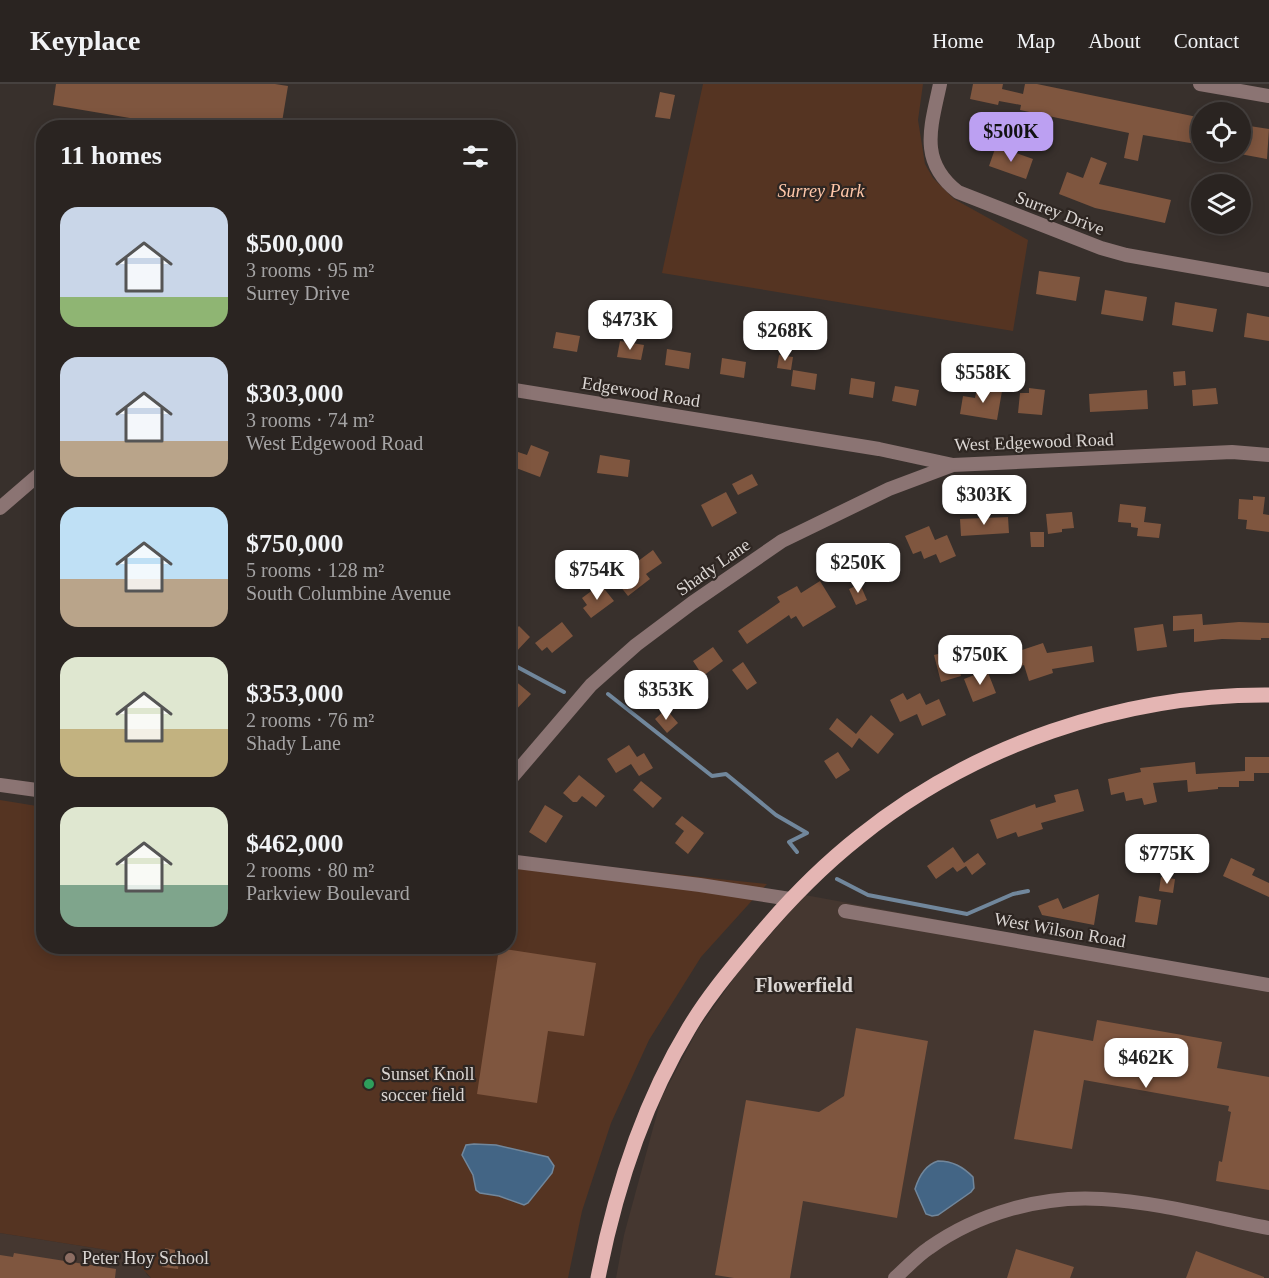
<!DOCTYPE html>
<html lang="en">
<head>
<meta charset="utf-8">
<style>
	:root { --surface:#2a2421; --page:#322c2a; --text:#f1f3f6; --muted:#a5a4a5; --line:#46413f; --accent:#bca0f2 }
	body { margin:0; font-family:Georgia,serif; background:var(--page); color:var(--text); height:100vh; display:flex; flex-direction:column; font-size:22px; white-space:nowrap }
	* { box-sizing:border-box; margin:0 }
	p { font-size:20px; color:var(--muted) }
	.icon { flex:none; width:33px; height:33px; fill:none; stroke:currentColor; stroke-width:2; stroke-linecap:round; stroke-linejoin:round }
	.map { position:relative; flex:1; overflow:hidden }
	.details { position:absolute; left:36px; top:36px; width:480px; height:834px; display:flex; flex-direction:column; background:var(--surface); border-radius:24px; box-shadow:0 3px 15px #0003,0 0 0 2px var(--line) }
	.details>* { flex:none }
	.buttons { position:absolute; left:1191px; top:18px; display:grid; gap:12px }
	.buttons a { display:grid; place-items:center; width:60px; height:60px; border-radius:50%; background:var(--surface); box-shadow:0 3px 15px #0003,0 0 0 2px var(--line); font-size:30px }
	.price { position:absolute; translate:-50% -51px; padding:0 14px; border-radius:12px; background:#fff; color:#222; font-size:20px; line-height:39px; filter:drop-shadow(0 2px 3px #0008) }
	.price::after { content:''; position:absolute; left:50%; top:36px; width:18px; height:14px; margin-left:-9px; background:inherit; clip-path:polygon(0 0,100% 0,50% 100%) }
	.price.on { background:var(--accent); color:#111 }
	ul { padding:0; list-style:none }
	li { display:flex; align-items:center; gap:18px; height:150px; padding:0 24px }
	li span { display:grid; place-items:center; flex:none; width:168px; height:120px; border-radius:18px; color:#555 }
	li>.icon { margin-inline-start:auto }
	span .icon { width:72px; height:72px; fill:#fffc; stroke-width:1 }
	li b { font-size:26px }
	h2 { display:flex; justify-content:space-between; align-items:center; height:72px; padding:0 24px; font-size:26px }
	header { display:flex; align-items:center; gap:36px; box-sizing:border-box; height:84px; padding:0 30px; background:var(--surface); border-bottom:2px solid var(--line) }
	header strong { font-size:28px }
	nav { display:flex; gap:33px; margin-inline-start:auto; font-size:21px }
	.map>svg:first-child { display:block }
	.built { fill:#453730 }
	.green { fill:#553422 }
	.water { fill:#436585; stroke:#71879c; stroke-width:1.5 }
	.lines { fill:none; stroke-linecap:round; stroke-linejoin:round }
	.stream { stroke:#71879c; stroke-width:4 }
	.building { fill:#7f563f }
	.minor { stroke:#8b7473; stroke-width:14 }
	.major { stroke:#e4b5b3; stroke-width:15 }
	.leisure-dot { fill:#2e9e5b; stroke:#2e2622; stroke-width:2 }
	.education-dot { fill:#8d6e63; stroke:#2e2622; stroke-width:2 }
	.labels { text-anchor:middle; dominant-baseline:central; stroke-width:4.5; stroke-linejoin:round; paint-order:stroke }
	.park-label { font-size:18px; font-style:italic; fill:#ffc7a9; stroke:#2e2622 }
	.street-label { font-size:18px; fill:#dbd6d3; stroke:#2e2622 }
	.poi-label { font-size:18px; fill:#dbd6d3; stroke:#2e2622; text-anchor:start }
	.neighbourhood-label { font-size:20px; font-weight:bold; fill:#dbd6d3; stroke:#2e2622 }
</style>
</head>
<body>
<header>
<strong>Keyplace</strong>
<nav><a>Home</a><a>Map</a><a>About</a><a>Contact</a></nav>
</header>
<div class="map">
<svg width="1269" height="1194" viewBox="0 0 1269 1194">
	<rect width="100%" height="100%" fill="#38302c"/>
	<path class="built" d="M805,811L1269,897V1194H616L624,1151L661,1015L698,945L742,883Z
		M0,1149L139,1171L147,1191L151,1194H0Z"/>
	<path class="green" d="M703,0H923L918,36L925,80L933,94L954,115L1028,156L1013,247L662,189Z
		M0,716L43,723L44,862H508L509,773L767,800L701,873L649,956L611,1039L582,1127L568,1194H151L142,1184L139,1171L0,1149Z"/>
	<path class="water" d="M474,1060L496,1061L548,1073L554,1082L552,1089L528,1119L524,1121L499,1112L480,1109L476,1106L473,1091L462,1071L466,1061Z
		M938,1077C953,1077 963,1083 973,1093L974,1104L971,1108L938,1131L932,1132L926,1130L915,1105C919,1092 925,1081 938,1077Z"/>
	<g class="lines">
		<path class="stream" d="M508,578L564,608
			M608,610L712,692L726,690L776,731L807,749L789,758L797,768
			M837,795L868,811L967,830L1013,810L1028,807"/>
	</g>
	<path class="building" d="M56,0H275L288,2L281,44H189L53,21Z
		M973,0H1003L1002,5L1023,10L1025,0H1037L1202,34V61L1143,51L1138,77L1124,74L1129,49L1020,26L1021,21L999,17L998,21L970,15Z
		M660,8L675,11L670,35L655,33Z
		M1243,41L1269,45L1267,75L1240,70Z
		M996,62L1033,75L1026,95L989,82Z
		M1091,73L1107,79L1099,100L1171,116L1165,139L1095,124L1059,110L1067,88L1083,94Z
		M1039,187L1080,193L1076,217L1036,210Z
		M1105,206L1147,213L1143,237L1101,230Z
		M1175,218L1217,225L1213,248L1172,241Z
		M1247,229L1269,233V257L1244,253Z
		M556,248L580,252L577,268L553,264Z
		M620,257L644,261L641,276L617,273Z
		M667,265L691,269L689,285L665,281Z
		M779,271L793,273L791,286L777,284Z
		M722,274L746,278L744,294L720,290Z
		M793,286L817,290L815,306L791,302Z
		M1185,287L1186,301L1174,302L1173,288Z
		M851,294L875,298L873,314L849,310Z
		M895,302L919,306L916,322L892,317Z
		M977,303L1002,307L997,336L960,330L963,312L975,314Z
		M1029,304L1045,306L1042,331L1018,329L1020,309H1029Z
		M1216,304L1218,320L1193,322L1192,306Z
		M1147,306L1148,325L1090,328L1089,310Z
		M531,361L549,368L540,393L508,381L512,366L527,371Z
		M600,371L630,376L628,393L597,389Z
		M752,390L758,401L738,411L732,400Z
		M726,408L737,429L712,443L701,421Z
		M1253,412L1265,413L1263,430L1269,431V448L1246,445L1247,436L1238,435L1239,415L1253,416Z
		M1120,420L1146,423L1144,438L1161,440L1159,454L1137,452L1138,444L1131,443V439L1118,438Z
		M1072,428L1074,444L1062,445V448L1048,450L1046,430Z
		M1008,433L1009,449L961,452L960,435Z
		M929,442L935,456L947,451L956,472L940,479L936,470L924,475L921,467L913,470L905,452Z
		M1030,448H1044V463H1031Z
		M653,466L662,479L646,490L650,495L628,512L620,502L624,498L618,492Z
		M875,468L882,490L857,498L850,476Z
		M820,497L836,523L803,543L796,532L791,535L789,531L747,560L738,547L780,518L777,513L797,502L801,509Z
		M860,500L867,516L856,521L849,505Z
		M598,502H602L614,517L591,534L583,524L587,521L582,514Z
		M1202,530L1203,541L1239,538L1269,539V554H1261V556L1222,555L1194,558V545L1173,547V532Z
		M562,538L573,552L552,569L547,563L542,567L535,559Z
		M1163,540L1167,563L1137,567L1134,544Z
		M519,542L530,553L514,570L508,565V553Z
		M1043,559L1047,569L1092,562L1094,578L1052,585L1053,589L1029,597L1024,581L1011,585L1007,571Z
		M713,563L723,577L703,592L693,577Z
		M954,566L961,592L941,598L934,571Z
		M743,578L757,599L747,606L732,586Z
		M987,586L996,609L973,618L964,595Z
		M508,591L531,610L508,634Z
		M677,598L687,609L671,622L662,610Z
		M903,609L907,616L920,609L926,621L939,615L946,631L922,642L917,630L900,638L890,616Z
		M666,625L678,639L667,649L655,635Z
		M871,631L894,650L878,670L859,654L852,664L829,645L837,634L856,650Z
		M629,661L637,673L644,669L653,684L639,692L631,680L616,689L607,675Z
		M838,668L850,686L836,695L824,677Z
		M1245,673H1269V689H1254V697H1239V703H1218V705L1188,708L1187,696L1153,699L1157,718L1144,721L1142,714L1126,717L1124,708L1111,711L1108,695L1141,688L1140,684L1195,678L1196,690L1245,687Z
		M579,691L605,712L596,723L582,712L577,718H573L563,709Z
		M641,697L662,714L653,724L633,706Z
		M1078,705L1084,727L1041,739L1043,745L1018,753L1016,748L997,755L990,736L1035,720L1036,724L1056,718L1054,711Z
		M545,721L563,732L546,759L529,748Z
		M682,732L704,749L688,770L675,759L684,747L675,740Z
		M953,763L964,779L978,769L986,780L972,791L966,782L957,788L953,783L936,795L927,782Z
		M1231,774L1255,785L1252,791L1269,799V813L1223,792Z
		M1161,793L1175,795L1173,809L1159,807Z
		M1099,810L1094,841L1042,831L1038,822L1058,814L1063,825Z
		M1139,812L1161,816L1157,841L1135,838Z
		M499,864L596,879L584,952L548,947L537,1019L477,1010Z
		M1097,936L1222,958L1217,984L1269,993V1106L1216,1097L1219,1077L1222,1078L1231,1028L1228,1027L1229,1022L1084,996L1072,1065L1014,1055L1034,946L1093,957Z
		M856,944L928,957L897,1134L803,1117L790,1194H734L715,1191L746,1016L819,1028L844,1012Z
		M165,1164L180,1167L178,1185L162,1183Z
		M1016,1165L1074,1183L1070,1194H1007Z
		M1196,1167L1264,1193V1194H1186Z
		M14,1169L116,1185L115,1194H0V1171L13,1173Z"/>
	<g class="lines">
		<path class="minor" d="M940,0C931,43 918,77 958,108L1101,164L1126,171L1269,196
			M1200,0L1269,12
			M508,305L879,365L953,381L1232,368L1269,371
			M0,424L44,386
			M508,698L591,601L636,561L692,519L782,457L889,405L953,381
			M0,701L44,707
			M508,777L700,801L790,815
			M845,827L1269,901
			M895,1194C906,1184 917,1172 929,1164C978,1129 1043,1111 1102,1115C1157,1118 1215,1134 1269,1144"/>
		<path class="major" d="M598,1194C615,1107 643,1020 689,944C708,912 732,884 756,855C787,818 821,783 859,753C973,661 1123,610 1269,611"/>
	</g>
	<circle class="leisure-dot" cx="369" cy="1000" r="6"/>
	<circle class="education-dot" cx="70" cy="1174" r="6"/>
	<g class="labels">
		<g class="park-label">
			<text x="821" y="107">Surrey Park</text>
		</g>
		<g class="street-label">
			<text transform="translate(1060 129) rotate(21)">Surrey Drive</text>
			<text transform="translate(641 308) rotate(9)">Edgewood Road</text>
			<text transform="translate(1034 358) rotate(-2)">West Edgewood Road</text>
			<text transform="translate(713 483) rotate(-35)">Shady Lane</text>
			<text transform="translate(1060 846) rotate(10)">West Wilson Road</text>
		</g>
		<g class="poi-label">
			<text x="381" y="990">Sunset Knoll<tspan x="381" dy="21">soccer field</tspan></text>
			<text x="82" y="1174">Peter Hoy School</text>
		</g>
		<g class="neighbourhood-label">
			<text x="804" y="901">Flowerfield</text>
		</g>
	</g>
</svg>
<div class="buttons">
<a><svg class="icon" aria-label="locate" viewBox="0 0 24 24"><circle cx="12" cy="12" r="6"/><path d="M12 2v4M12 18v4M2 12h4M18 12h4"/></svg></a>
<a><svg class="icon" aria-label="layers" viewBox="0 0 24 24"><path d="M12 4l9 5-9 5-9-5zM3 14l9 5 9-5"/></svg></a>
</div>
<b class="price on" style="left:1011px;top:79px">$500K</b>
<b class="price" style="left:630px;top:267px">$473K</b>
<b class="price" style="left:785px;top:278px">$268K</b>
<b class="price" style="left:983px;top:320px">$558K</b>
<b class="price" style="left:984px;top:442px">$303K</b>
<b class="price" style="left:858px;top:510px">$250K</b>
<b class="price" style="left:597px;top:517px">$754K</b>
<b class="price" style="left:980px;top:602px">$750K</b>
<b class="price" style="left:666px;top:637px">$353K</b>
<b class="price" style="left:1167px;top:801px">$775K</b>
<b class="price" style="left:1146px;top:1005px">$462K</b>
<section class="details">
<h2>11 homes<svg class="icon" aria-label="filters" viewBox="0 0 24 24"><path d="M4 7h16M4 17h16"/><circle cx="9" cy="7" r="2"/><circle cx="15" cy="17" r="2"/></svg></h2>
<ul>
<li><span style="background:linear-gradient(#c9d6e8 75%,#8fb573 0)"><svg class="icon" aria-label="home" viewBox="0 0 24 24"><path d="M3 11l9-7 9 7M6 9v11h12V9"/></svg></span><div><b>$500,000</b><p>3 rooms · 95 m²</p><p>Surrey Drive</p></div></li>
<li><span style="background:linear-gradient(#c9d6e8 70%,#b9a48a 0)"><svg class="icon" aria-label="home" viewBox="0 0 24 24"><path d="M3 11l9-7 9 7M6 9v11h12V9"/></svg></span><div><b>$303,000</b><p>3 rooms · 74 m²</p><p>West Edgewood Road</p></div></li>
<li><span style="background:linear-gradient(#bfe0f5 60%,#b9a48a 0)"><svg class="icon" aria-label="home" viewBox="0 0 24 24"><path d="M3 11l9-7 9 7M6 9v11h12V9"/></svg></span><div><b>$750,000</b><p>5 rooms · 128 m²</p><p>South Columbine Avenue</p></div></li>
<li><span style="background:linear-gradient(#dfe7d0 60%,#c2b280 0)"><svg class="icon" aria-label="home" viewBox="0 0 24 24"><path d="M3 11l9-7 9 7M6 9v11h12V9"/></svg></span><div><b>$353,000</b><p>2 rooms · 76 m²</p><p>Shady Lane</p></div></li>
<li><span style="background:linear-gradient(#dfe7d0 65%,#7fa58c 0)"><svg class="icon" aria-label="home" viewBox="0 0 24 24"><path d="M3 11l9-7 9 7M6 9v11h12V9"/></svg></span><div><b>$462,000</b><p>2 rooms · 80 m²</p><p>Parkview Boulevard</p></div></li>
</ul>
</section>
</div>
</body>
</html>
